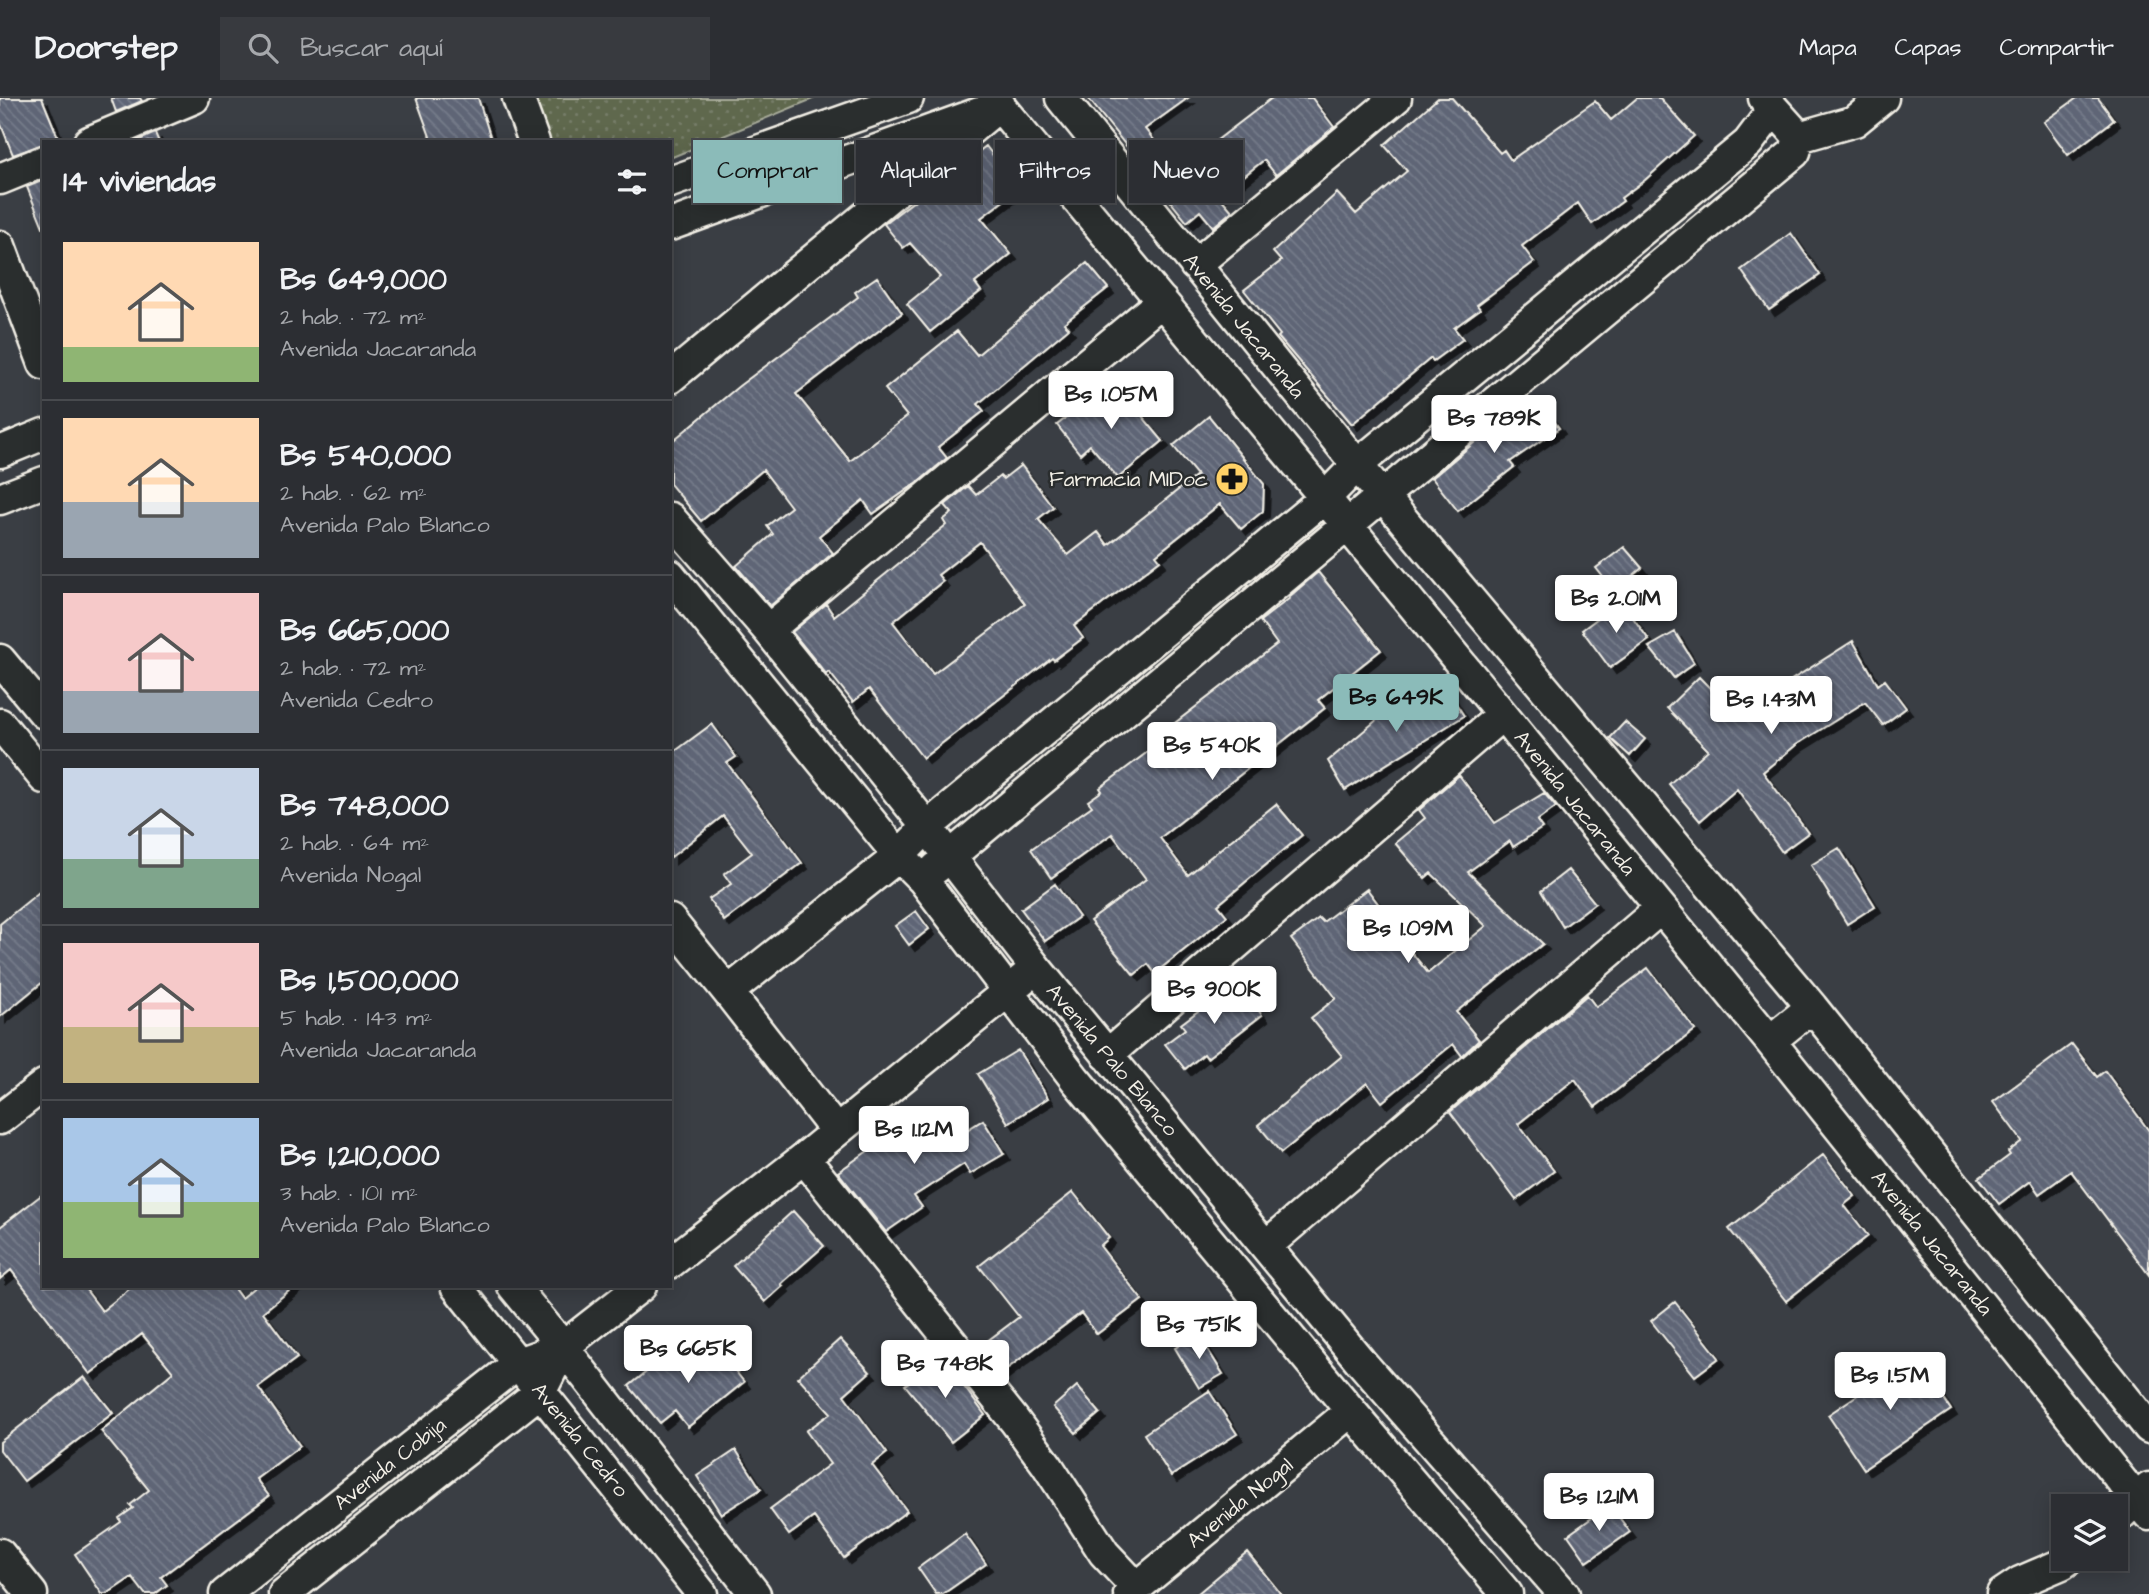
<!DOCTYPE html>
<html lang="es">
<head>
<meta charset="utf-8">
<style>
	:root { --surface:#2c2e33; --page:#383a3f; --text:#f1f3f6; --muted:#a6a8ac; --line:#484a4e; --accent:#8bbbb9 }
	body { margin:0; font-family:"Architects Daughter",sans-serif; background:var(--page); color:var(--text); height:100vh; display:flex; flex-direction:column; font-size:26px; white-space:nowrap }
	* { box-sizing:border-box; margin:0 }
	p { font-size:23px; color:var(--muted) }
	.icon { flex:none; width:38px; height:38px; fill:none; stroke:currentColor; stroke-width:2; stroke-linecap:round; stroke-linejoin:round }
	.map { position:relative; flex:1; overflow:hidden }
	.drawer { position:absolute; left:42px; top:42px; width:630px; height:1148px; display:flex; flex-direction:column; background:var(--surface); border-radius:0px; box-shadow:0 4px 18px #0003,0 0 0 2px var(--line) }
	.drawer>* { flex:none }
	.banner { position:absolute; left:693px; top:42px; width:665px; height:63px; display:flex; gap:14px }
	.controls { position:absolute; left:2051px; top:1396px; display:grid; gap:14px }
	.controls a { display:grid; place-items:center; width:77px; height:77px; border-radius:0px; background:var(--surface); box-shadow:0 4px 18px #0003,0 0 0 2px var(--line); font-size:35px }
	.price { position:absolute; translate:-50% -60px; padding:0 16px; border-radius:7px; background:#fff; color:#222; font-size:23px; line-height:46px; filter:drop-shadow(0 2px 4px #0008) }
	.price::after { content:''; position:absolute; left:50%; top:42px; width:21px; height:16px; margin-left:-10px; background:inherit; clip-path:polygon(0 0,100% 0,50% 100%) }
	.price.on { background:var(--accent); color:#111 }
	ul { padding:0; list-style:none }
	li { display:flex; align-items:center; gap:21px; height:175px; padding:0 21px }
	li+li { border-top:2px solid var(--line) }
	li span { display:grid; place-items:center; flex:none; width:196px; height:140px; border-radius:0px; color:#555 }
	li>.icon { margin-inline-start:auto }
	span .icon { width:84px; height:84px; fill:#fffc; stroke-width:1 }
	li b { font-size:30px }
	h2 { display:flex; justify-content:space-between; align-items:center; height:84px; padding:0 21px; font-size:30px }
	.chip { padding:0 24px; border-radius:0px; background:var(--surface); box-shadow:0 4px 18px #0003,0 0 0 2px var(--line); font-size:24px; line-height:63px }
	.chip.on { background:var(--accent); color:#111 }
	header { display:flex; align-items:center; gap:42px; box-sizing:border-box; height:98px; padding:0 35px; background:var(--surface); border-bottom:2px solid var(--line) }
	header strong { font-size:33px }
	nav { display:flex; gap:38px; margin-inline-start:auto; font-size:24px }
	.search { width:490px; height:63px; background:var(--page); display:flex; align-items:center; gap:18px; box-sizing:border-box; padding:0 24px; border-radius:0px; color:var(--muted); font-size:26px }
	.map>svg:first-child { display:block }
	.park { fill:url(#park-dots); stroke:#a9ac9b; stroke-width:2 }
	.building { fill:url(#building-back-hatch); stroke:#f4f1e8; stroke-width:2; fill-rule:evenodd; filter:url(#shadow) }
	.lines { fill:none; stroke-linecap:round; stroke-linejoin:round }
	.minor-casing { stroke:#f4f1e8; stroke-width:35 }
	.minor { stroke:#2a2d2e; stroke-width:30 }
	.labels { text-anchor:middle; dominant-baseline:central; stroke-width:5; stroke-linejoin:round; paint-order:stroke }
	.street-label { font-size:21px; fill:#f4f1e8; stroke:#2a2d2e }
	.poi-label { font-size:21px; fill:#f4f1e8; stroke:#2a2d2e; text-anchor:end }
</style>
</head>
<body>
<header>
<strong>Doorstep</strong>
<div class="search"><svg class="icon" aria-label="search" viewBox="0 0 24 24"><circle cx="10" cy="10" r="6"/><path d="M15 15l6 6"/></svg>Buscar aquí</div>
<nav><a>Mapa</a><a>Capas</a><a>Compartir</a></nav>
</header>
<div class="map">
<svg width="2149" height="1496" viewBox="0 0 2149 1496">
	<defs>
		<pattern id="park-dots" width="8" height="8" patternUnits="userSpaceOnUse" patternTransform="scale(1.75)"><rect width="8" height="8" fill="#5e674e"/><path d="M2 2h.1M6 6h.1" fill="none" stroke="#767d68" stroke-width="1.8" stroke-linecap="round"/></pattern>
		<pattern id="building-back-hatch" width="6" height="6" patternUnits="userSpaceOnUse" patternTransform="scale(1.75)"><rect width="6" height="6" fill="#5e6576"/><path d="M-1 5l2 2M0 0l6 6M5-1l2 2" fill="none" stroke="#767c8a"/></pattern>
		<filter id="shadow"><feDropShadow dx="6" dy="6" stdDeviation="0" flood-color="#0009"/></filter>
	</defs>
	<rect width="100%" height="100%" fill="#3a3e44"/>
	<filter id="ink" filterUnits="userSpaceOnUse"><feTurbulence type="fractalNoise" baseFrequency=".0143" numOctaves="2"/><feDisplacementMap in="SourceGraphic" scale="14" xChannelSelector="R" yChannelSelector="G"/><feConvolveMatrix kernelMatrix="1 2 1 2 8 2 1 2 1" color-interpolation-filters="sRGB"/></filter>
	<g filter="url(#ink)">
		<path class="park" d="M529,0H815L670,60V44H546Z"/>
		<path class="building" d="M0,0H42L60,44H44V46L13,57L0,24Z
			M111,0H140L142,3L116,14Z
			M416,0H478L492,44H432Z
			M1088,0H1188L1145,31L1178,72L1272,0H1312L1334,29L1276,77L1264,62L1219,98L1232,113L1213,129L1200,113L1187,124Z
			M1438,0H1452L1500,55L1504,52L1511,62L1595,3L1611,22L1637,0H1660L1694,38L1645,82L1621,100L1623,103L1592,126L1578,105L1522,148L1534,164L1477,207L1480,211L1454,230L1463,241L1433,263L1431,260L1352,326L1278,239L1280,237L1244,192L1281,163L1273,154L1337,95L1356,116L1407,73L1384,47Z
			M2077,0H2098L2114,22L2068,57L2044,24Z
			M155,35L159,44H135Z
			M986,48L1019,91L981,120L1011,156L975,185L981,193L930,234L907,206L940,179L910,145L903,150L884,126Z
			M44,82V129H43L27,89Z
			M1791,135L1820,177L1769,212L1741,172Z
			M1087,165L1108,190L1064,225L1069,230L978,306L984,313L938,349L947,360L922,381L873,416L863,402L819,438L833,455L770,508L736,468L773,436L767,428L791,409L763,372L701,423L670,386V345L739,288L858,199L855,194L877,179L902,215L796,296L850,363L907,318L885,291L957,233L977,257Z
			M1111,285L1134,316L1138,313L1163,343L1118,380L1090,347L1080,356L1057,327Z
			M1538,301L1559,330L1510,364L1514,369L1458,413L1432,380L1487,334L1488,336Z
			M1209,318L1264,386L1263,413L1241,431L1220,406L1156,457L1160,462L1074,528L1083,540L1054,562L1052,560L923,660L869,591L853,604L829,574L826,576L792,534L826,506L834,518L946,427L943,422L952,415L945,407L968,388L976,397L1000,378L1003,381L1021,367L1053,409L1038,421L1068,457L1098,434L1108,447L1197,377L1173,348ZM980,444L1025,506L933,576L893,524L943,483L938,477Z
			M1624,449L1642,470L1614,493L1596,470Z
			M1318,474L1381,552L1318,602L1325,610L1160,740L1188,777L1276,706L1302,737L1218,807L1227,818L1155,875L1148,866L1134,877L1090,823L1146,781L1112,736L1051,780L1031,751L1092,708L1088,703L1102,693L1100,690L1166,640L1162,635L1277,546L1260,523L1290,500L1289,499Z
			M1621,503L1649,542L1610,570L1582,532Z
			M1675,534L1694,565L1674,580L1649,549Z
			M1853,543L1878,587L1885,582L1906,610L1883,627L1865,604L1796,647L1763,674L1808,735L1782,754L1737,691L1700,723L1669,686L1708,652L1667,610L1699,579L1736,617Z
			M1440,581L1464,618L1345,692L1328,663L1379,620Z
			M1625,624L1645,641L1630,658L1610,640Z
			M712,626L736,659L727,665L802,765L724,823L709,801L731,786L724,776L752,755L723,718L670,760V657Z
			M1459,677L1495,725L1544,695L1556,709L1537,723L1542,730L1513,749L1510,743L1468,774L1543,846L1456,914L1479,942L1462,958L1453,946L1382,1004L1367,985L1281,1055L1258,1027L1342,958L1311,920L1336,900L1291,841L1319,820L1323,824L1367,791L1394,827L1391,829L1428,875L1486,828L1431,775L1425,780L1395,745L1425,720L1419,712Z
			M1839,750L1875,808L1847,826L1811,767Z
			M1568,772L1595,805L1563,829L1541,793Z
			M1055,786L1079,819L1045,843L1021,811Z
			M44,790V883L0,919V826Z
			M916,813L929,831L909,847L895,828Z
			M1648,870L1695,932L1595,1009L1575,981L1518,1026L1554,1073L1516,1102L1450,1014L1587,897L1596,909Z
			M1236,884L1262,917L1207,960L1204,956L1185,971L1165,946L1185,931L1181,926Z
			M2072,946L2097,979L2105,973L2149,1033V1177L2071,1073L2039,1096L2030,1083L1999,1106L1979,1080L2010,1057L2008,1054L2022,1043L1993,1004Z
			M1018,952L1048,1000L1008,1025L978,976Z
			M924,1010L946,1045L983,1022L1004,1056L970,1076L964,1066L914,1098L922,1109L886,1134L838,1074L899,1031L897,1027Z
			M1823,1057L1855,1098L1844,1107L1868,1138L1786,1203L1729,1131Z
			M1073,1094L1109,1140L1100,1148L1142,1202L1097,1236L1081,1215L1000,1276L978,1250L1019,1219L979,1168Z
			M44,1095V1188H83L102,1213L133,1188H232L241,1200L256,1188H295L263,1214L297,1260L258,1289L300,1348L256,1381L269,1398L161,1479L167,1487L155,1496H145L132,1479L107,1496H102L75,1456L121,1424L119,1420L133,1410L130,1407L149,1392L101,1333L173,1274L142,1236L90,1276L11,1172L0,1181V1129Z
			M793,1113L824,1148L781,1186L783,1188L765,1204L733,1168Z
			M1675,1204L1719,1260L1695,1278L1651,1223Z
			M1198,1236L1223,1276L1199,1290L1175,1250Z
			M709,1240L744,1284L688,1329L675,1313L660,1325L629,1288L665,1259L673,1269Z
			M840,1241L870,1274L844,1297L887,1355L872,1367L907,1413L844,1460L814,1419L789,1437L770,1411L830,1366L806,1333L831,1315L798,1279Z
			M1915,1258L1951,1312L1864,1371L1828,1317Z
			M939,1260L949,1272L950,1270L985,1317L951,1344L905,1287Z
			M84,1279L113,1315L24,1383L0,1352V1344Z
			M1077,1288L1100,1315L1076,1335L1053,1309Z
			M1209,1293L1237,1336L1171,1378L1144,1336Z
			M736,1352L761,1391L721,1416L697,1378Z
			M1610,1407L1630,1434L1587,1464L1568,1437Z
			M965,1436L986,1466L943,1496H936L918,1470Z
			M1247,1454L1281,1496H1197Z"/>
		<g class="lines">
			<defs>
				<path id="minor" d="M518,0L534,44
					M993,0L1325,400L1770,943L2149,1417
					M1061,0L1357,367L1812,909L2149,1330
					M1799,39L1855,23L1883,0
					M89,44L194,0
					M0,81L44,63
					M670,84L908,0
					M670,127L979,15
					M0,148L44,266
					M1195,167L1396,0
					M670,280L1000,7
					M0,354L44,336
					M0,401L44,384
					M670,420L768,532L927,729L1036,870L1361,1264L1564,1496
					M670,477L899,758L923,782L1075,981L1351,1313L1507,1496
					M768,532L1162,203
					M0,562L44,615
					M0,626L44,680
					M936,770L1795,54L1799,39L1764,0
					M670,822L728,894L836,1033
					M728,894L899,758L927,729L1325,400L1357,367L1748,45L1769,17L1767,4
					M1770,943L1812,909
					M1107,957L1502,617
					M0,1021L44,987
					M804,1060L1014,1322L1047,1367L1104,1455L1137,1490
					M1266,1148L1661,810
					M670,1165L804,1060L1024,880
					M456,1188L702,1496
					M513,1188L563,1249L755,1496
					M563,1249L641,1188
					M2116,1421L2149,1390
					M0,1456L32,1496
					M225,1496L518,1265L563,1249L541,1293L284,1496
					M1129,1496L1351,1313
					M2002,1496L2020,1484L2062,1466L2069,1461"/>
			</defs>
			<use href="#minor" class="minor-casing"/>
			<use href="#minor" class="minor"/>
		</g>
	</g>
	<defs>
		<symbol id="pharmacy-disc" viewBox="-11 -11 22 22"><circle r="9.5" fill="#ffd166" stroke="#2a2d2e"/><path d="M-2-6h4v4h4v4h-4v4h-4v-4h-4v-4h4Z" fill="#111"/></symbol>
	</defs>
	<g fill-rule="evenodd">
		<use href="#pharmacy-disc" x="1213" y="362" width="38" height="38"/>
	</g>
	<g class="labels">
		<g class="street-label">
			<text transform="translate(1244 228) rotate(51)">Avenida Jacaranda</text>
			<text transform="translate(1575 705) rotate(51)">Avenida Jacaranda</text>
			<text transform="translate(1112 962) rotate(50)">Avenida Palo Blanco</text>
			<text transform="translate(1932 1145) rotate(51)">Avenida Jacaranda</text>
			<text transform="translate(580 1342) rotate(51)">Avenida Cedro</text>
			<text transform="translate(390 1366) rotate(-38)">Avenida Cobija</text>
			<text transform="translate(1240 1405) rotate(-39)">Avenida Nogal</text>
		</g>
		<g class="poi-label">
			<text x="1208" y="381">Farmacia MIDoc</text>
		</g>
	</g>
</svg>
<div class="controls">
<a><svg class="icon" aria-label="layers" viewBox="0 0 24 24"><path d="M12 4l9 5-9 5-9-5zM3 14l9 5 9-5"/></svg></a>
</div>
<b class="price" style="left:1111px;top:333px">Bs 1.05M</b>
<b class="price" style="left:1494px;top:357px">Bs 789K</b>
<b class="price" style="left:1616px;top:537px">Bs 2.01M</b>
<b class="price on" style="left:1396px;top:636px">Bs 649K</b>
<b class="price" style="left:1771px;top:638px">Bs 1.43M</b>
<b class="price" style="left:1212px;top:684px">Bs 540K</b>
<b class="price" style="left:1408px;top:867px">Bs 1.09M</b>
<b class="price" style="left:1214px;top:928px">Bs 900K</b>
<b class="price" style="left:914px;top:1068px">Bs 1.12M</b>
<b class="price" style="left:1199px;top:1263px">Bs 751K</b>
<b class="price" style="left:688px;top:1287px">Bs 665K</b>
<b class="price" style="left:945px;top:1302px">Bs 748K</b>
<b class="price" style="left:1890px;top:1314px">Bs 1.5M</b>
<b class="price" style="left:1599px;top:1435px">Bs 1.21M</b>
<div class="banner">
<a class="chip on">Comprar</a>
<a class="chip">Alquilar</a>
<a class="chip">Filtros</a>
<a class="chip">Nuevo</a>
</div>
<section class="drawer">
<h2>14 viviendas<svg class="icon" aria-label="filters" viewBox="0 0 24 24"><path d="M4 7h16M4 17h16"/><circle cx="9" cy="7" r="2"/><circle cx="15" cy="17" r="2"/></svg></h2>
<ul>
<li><span style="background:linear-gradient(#ffd9b3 75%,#8fb573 0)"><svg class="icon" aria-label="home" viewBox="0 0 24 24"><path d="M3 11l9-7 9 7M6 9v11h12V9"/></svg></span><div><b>Bs 649,000</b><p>2 hab. · 72 m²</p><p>Avenida Jacaranda</p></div></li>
<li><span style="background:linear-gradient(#ffd9b3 60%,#9aa5b1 0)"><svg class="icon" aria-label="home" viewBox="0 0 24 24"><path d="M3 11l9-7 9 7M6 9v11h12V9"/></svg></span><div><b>Bs 540,000</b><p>2 hab. · 62 m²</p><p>Avenida Palo Blanco</p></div></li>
<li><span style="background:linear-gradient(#f6c9c9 70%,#9aa5b1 0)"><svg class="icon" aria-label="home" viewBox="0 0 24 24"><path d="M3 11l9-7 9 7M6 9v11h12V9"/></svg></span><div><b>Bs 665,000</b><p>2 hab. · 72 m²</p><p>Avenida Cedro</p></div></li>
<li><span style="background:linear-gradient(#c9d6e8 65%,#7fa58c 0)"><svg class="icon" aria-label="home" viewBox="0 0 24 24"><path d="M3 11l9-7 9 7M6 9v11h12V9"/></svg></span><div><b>Bs 748,000</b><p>2 hab. · 64 m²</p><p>Avenida Nogal</p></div></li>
<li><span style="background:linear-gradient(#f6c9c9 60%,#c2b280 0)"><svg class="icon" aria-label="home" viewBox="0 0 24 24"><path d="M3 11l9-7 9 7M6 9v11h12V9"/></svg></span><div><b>Bs 1,500,000</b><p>5 hab. · 143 m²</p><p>Avenida Jacaranda</p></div></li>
<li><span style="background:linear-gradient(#a9c7e8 60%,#8fb573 0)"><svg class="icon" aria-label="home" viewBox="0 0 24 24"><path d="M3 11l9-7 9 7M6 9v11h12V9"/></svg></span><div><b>Bs 1,210,000</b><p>3 hab. · 101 m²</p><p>Avenida Palo Blanco</p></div></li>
</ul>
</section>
</div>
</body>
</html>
